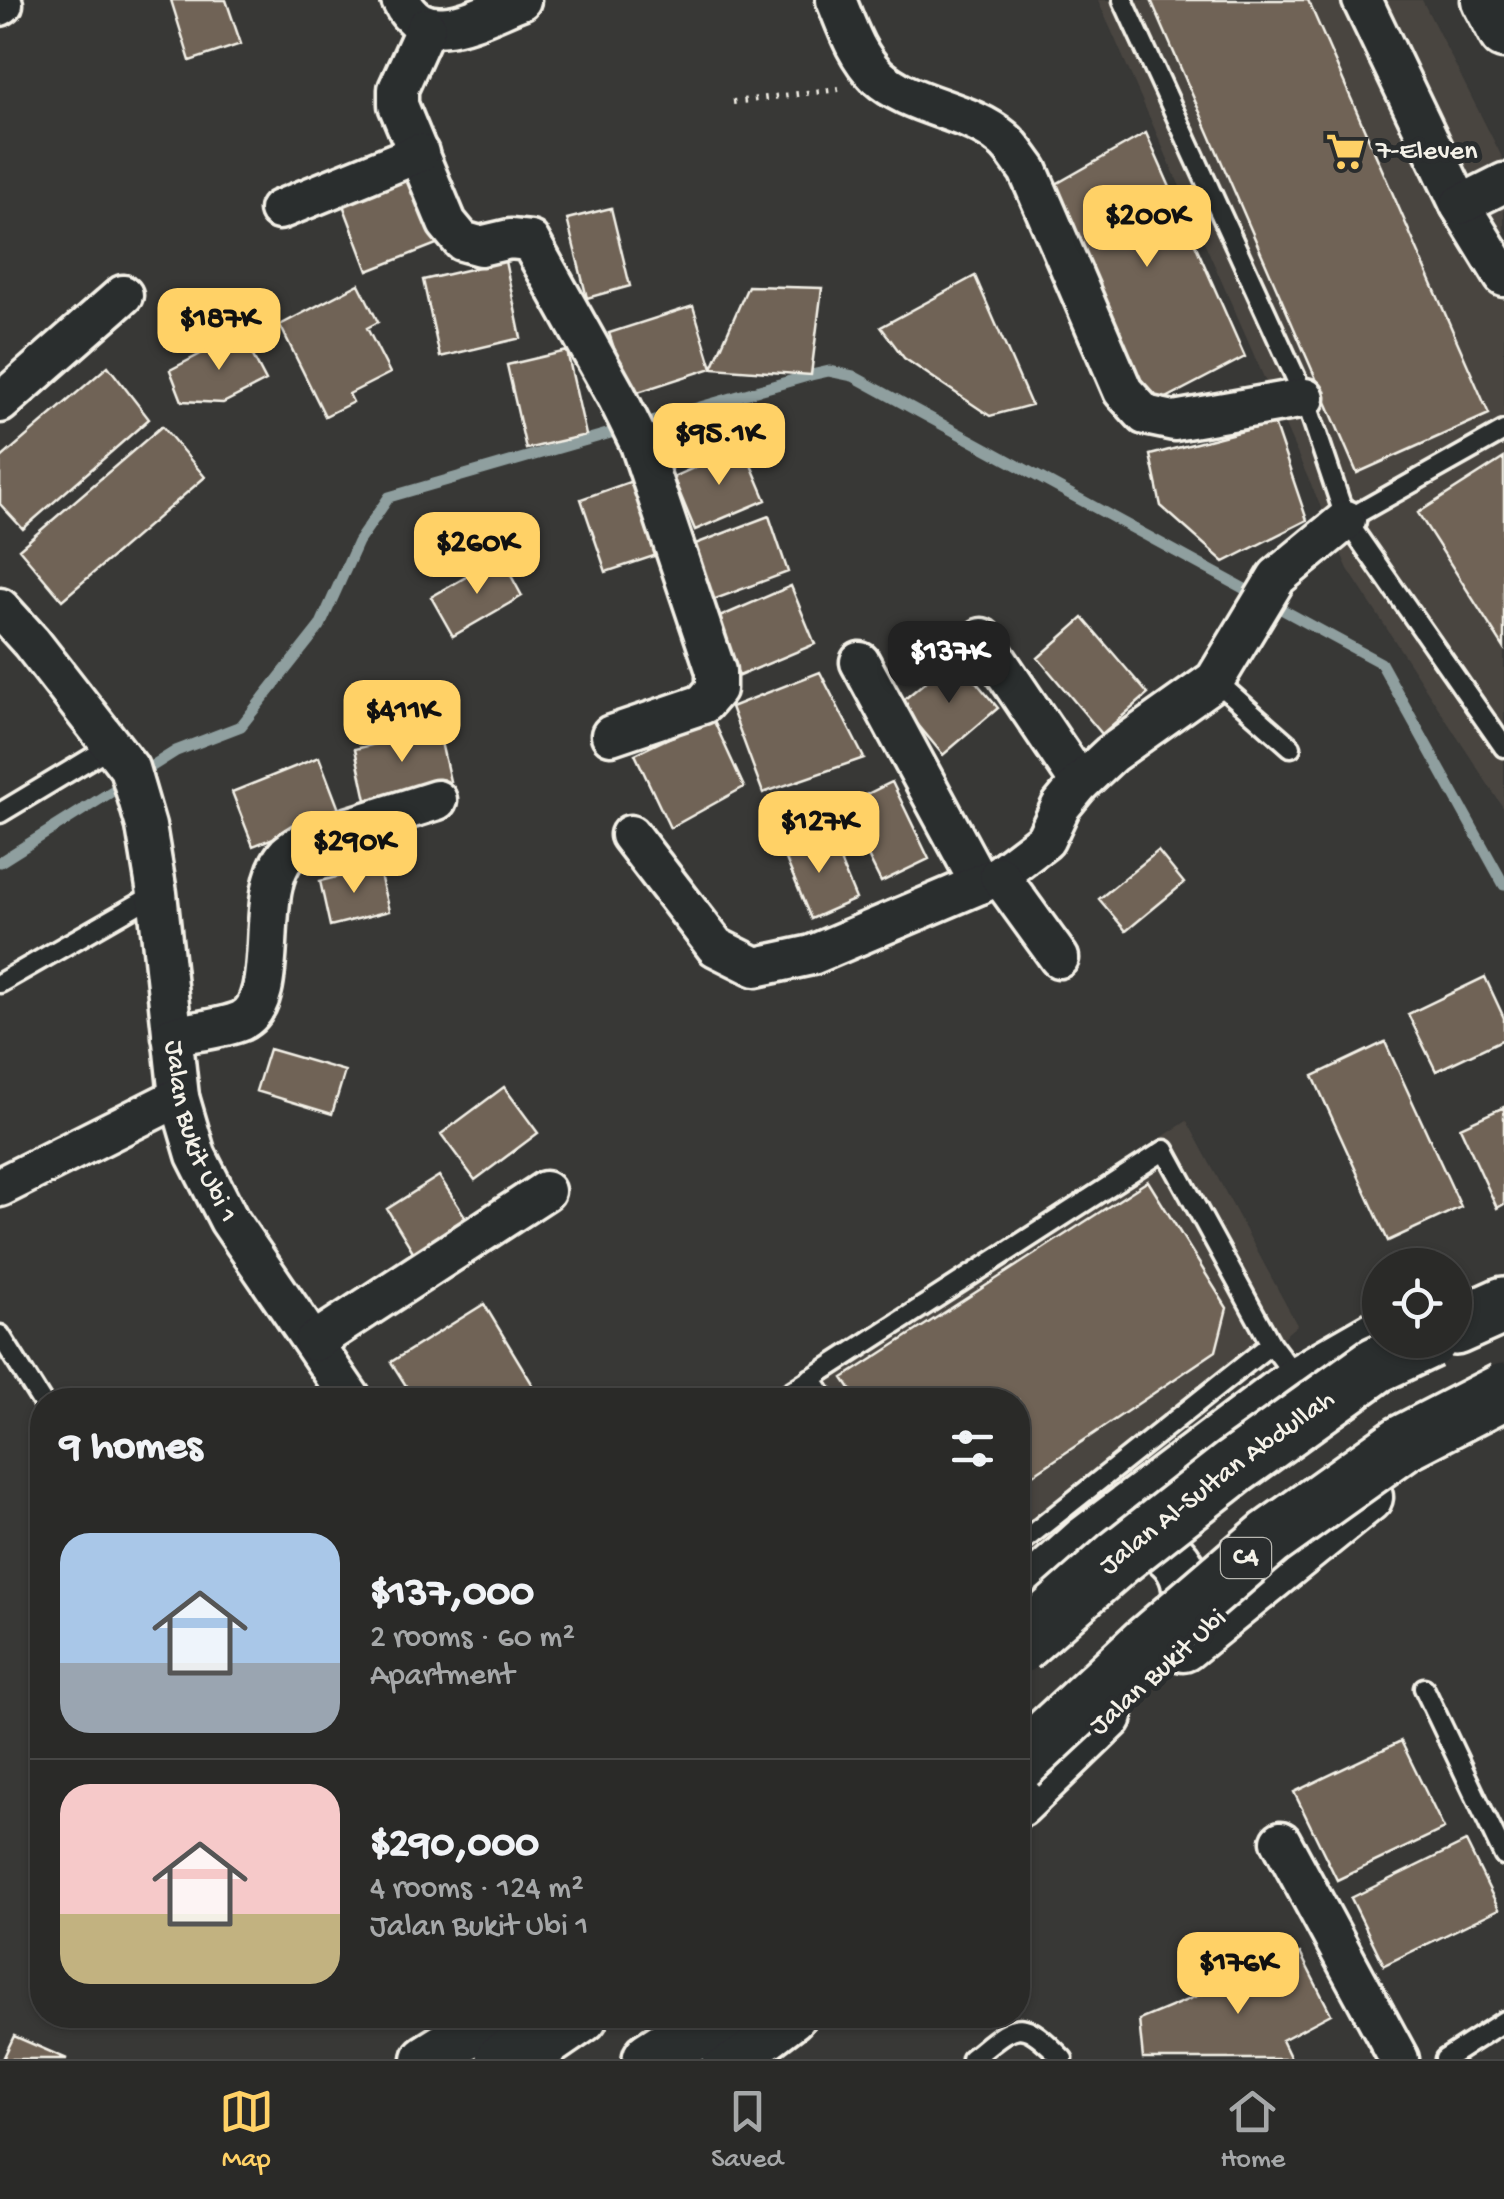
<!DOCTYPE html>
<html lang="en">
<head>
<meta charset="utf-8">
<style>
	:root { --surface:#2a2a28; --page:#323230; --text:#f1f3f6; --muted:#a5a7a8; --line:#464645; --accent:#ffd166 }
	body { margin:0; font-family:"Gochi Hand",sans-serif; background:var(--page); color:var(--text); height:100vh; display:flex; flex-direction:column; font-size:38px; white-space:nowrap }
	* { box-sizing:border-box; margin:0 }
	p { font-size:32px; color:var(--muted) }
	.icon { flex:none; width:55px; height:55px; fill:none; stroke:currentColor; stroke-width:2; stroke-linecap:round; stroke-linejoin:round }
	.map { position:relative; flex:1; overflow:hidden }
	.panel { position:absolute; left:30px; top:1388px; width:1000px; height:640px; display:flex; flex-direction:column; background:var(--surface); border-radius:40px; box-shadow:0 2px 8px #0004,0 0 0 2px var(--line) }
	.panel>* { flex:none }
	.controls { position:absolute; left:1362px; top:1248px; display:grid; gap:20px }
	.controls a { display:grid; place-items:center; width:110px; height:110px; border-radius:50%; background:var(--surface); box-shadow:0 2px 8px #0004,0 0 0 2px var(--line); font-size:50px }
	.price { position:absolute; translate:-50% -85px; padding:0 22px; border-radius:20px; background:var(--accent); color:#111; font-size:32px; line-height:65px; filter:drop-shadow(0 2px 5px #0008) }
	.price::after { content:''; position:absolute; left:50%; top:60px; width:30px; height:22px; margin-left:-15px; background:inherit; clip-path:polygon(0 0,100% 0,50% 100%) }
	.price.current { background:#222; color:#fff }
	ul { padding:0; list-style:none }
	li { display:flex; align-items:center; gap:30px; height:250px; padding:0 30px }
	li+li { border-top:2px solid var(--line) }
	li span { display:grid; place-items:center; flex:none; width:280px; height:200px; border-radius:30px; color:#555 }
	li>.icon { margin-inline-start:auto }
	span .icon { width:120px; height:120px; fill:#fffc; stroke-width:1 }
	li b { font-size:42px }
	h2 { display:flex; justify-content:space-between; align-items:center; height:120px; padding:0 30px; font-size:42px }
	.tab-bar { display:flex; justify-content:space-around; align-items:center; height:140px; border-top:2px solid var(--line); background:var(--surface); font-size:28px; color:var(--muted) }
	.tab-bar a { display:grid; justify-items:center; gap:5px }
	.tab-bar .current { color:var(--accent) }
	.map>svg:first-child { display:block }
	.built { fill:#494540 }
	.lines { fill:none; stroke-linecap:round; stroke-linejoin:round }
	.stream { stroke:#8f9f9f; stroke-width:11 }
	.building { fill:#706457; stroke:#f4f1e8; stroke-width:2.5 }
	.service-casing { stroke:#f4f1e8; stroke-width:25 }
	.minor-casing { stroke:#f4f1e8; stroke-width:45 }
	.tertiary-casing { stroke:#f4f1e8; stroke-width:55 }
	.primary-casing { stroke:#f4f1e8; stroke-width:62 }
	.path { stroke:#f4f1e8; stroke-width:6; stroke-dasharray:2.5 8; stroke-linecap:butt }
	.service { stroke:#2a2d2e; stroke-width:18 }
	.minor { stroke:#2a2d2e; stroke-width:38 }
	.tertiary { stroke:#2a2d2e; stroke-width:48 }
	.primary { stroke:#2a2d2e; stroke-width:55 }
	.primary-bridge-casing { stroke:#f4f1e8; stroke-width:62; stroke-linecap:butt }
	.primary-bridge { stroke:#2a2d2e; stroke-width:55 }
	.labels { text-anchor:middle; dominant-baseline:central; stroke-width:10; stroke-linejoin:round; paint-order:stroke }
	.shield { fill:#2a2d2e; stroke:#b7b6b0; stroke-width:2.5 }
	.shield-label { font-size:25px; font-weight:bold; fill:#f4f1e8 }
	.poi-label { font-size:28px; fill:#f4f1e8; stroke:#2a2d2e; text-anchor:start }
	.street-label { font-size:28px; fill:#f4f1e8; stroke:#2a2d2e }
</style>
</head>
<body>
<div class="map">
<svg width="1504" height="2059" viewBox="0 0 1504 2059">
	<rect width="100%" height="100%" fill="#383836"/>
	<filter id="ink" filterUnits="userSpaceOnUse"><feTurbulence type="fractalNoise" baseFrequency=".01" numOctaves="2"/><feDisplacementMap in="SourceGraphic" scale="20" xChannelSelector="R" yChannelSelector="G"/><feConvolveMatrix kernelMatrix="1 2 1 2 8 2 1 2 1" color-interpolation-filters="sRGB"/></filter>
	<g filter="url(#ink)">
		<path class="built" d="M1098,0H1422L1504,161V809L1348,569Z
			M1187,1121L1297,1325L1018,1568V1400H758Z"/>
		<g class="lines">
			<path class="stream" d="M1283,610L1381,663L1504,885
				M0,862L176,751L241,726L320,626L358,542L389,497L811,375L829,371L853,376L1254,594"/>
		</g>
		<path class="building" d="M171,0H226L241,44L190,61Z
			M1151,0H1308L1489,414L1357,473Z
			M1146,133L1245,357L1151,406L1049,188Z
			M411,169L439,243L368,271L340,197Z
			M611,208L630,286L587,298L567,219Z
			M505,261L521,338L440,357L423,280Z
			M975,276L1031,405L990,416L904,358L881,327Z
			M359,284L378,322L367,328L390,373L349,394L353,402L325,416L280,325Z
			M748,286L822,288L811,375L712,368Z
			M693,306L712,368L629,395L609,333Z
			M241,333L266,381L223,403L182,401L170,370Z
			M567,351L586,435L526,449L507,365Z
			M108,366L149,419L23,529L0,504V459Z
			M1274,423L1307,520L1224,562L1161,506L1150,455Z
			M162,426L205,477L62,600L19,549Z
			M743,446L766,500L695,530L673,477Z
			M1504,458V648L1418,513Z
			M632,481L657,555L606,572L581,499Z
			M769,516L788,572L710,601L690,546Z
			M501,557L522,596L453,636L431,597Z
			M791,586L815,644L739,676L715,619Z
			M1083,618L1148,694L1102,734L1038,658Z
			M955,657L998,708L943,755L900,703Z
			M820,672L864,758L763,793L731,707Z
			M712,717L744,787L670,828L635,754Z
			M438,729L450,781L366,800L355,749Z
			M319,757L340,812L253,846L232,792Z
			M892,782L929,859L881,882L843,806Z
			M828,832L856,899L811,919L783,852Z
			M1158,851L1184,883L1126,931L1099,899Z
			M378,867L389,911L330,926L320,881Z
			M1485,977L1504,1018V1039L1436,1071L1408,1014Z
			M1385,1042L1461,1207L1388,1241L1313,1076Z
			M269,1049L345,1071L332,1114L256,1091Z
			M504,1087L538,1133L475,1180L441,1134Z
			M1504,1107V1204L1497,1208L1460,1127Z
			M439,1176L470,1224L417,1258L387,1209Z
			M1148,1181L1227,1308L1216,1351L1018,1485V1400H858L843,1378Z
			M484,1304L542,1400H415L391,1362Z
			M1401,1741L1444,1829L1337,1880L1294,1792Z
			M1466,1842L1499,1909L1384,1965L1351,1898Z
			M1300,1953L1331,2014L1282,2040L1291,2059H1143L1139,2020Z
			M14,2036L67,2059H3Z"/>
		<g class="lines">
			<defs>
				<path id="service" d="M1123,0L1305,398L1346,520L1504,747
					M1346,520L1504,431
					M1215,680L1291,747
					M0,813L113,745
					M0,983L157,893
					M0,1335L42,1402
					M811,1378L826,1400
					M778,1400L1165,1150L1271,1344
					M1018,1545L1271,1344L1296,1377
					M1424,1688L1504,1856
					M971,2059C1017,2022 1019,2014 1063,2059
					M1445,2059L1504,2021"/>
				<g id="minor">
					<path d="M401,0C424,52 483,14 521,0"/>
					<path d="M836,0C847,27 856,55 877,76C910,107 968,109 1003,139C1013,147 1020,160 1028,170L1123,391L1145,415L1174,421L1305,398"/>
					<path d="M1362,0L1460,205L1504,277"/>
					<path d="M0,6L3,4"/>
					<path d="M426,27L398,89V105L447,223L462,241L480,246L510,239L530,241L617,397L640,444L716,671V689L703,704L611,735"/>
					<path d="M1460,205L1504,183"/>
					<path d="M279,210L419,153"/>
					<path d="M0,403L123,295"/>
					<path id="s1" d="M0,608L31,642L129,768L146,826L157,893L179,1097L196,1155L229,1220L352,1400"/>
					<path d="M982,638L1080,783"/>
					<path d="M860,662L980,884"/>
					<path d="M630,835L716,947L756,967L812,955L980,884L999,875L1045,840L1061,806L1080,783L1111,754L1215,680L1277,577L1346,520"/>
					<path d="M999,875L1059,958"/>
					<path d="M172,1036C193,1031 222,1029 241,1021C284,1001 252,892 287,854C292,849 300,845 306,841L437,800"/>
					<path d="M0,1187L179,1097"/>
					<path d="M314,1342L545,1191"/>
					<path d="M1281,1841L1399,2059"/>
				</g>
				<path id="tertiary" d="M1486,0L1504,34
					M1108,1537C1125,1534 1130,1536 1146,1541C1192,1557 1194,1597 1180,1638
					M1018,1601L1085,1541L1298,1380L1380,1333
					M1183,1647L1368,1497
					M1018,1803L1108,1716
					M427,2059L497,2015
					M727,2059L745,2050L791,2015"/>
				<path id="primary" d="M1455,1327L1504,1305
					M505,2059L545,2039L580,2015
					M651,2059L720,2015"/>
			</defs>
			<use href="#service" class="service-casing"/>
			<use href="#minor" class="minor-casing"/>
			<use href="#tertiary" class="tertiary-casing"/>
			<use href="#primary" class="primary-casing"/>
			<path class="path" d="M733,102L839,89"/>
			<use href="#service" class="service"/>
			<use href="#minor" class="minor"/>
			<use href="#tertiary" class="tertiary"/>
			<use href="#primary" class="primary"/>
			<defs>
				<g id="primary-bridge">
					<path id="s2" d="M1018,1646L1118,1558L1234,1467L1376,1365L1429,1340"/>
					<path d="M1018,1764L1148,1643L1270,1538L1403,1443L1504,1391"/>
				</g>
			</defs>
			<use href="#primary-bridge" class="primary-bridge-casing"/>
			<use href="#primary-bridge" class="primary-bridge"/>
		</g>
	</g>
	<defs>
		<symbol id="supermarket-bare" viewBox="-9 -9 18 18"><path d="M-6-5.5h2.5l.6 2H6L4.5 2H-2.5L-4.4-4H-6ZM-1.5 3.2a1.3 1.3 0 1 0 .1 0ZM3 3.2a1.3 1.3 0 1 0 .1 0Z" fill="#ffd166" stroke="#2a2d2e" stroke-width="2.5" paint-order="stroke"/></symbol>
	</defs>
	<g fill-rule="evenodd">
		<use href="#supermarket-bare" x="1318" y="124" width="55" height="55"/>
	</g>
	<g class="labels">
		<rect class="shield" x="1221" y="1538" width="50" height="40" rx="8"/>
		<g class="shield-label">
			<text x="1246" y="1558">C4</text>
		</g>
		<g class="poi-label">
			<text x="1376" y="152">7-Eleven</text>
		</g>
		<g class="street-label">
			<text stroke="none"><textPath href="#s1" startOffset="578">Jalan Bukit Ubi 1</textPath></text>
			<text stroke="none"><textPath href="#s2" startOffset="258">Jalan Al-Sultan Abdullah</textPath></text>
			<text transform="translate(1159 1673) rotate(-42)">Jalan Bukit Ubi</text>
		</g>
	</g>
</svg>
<div class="controls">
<a><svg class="icon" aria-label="locate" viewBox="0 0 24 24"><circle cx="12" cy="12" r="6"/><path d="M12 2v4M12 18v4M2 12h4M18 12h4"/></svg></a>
</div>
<b class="price" style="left:1147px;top:270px">$200K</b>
<b class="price" style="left:219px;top:373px">$187K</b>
<b class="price" style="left:719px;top:488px">$95.1K</b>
<b class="price" style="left:477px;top:597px">$260K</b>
<b class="price current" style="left:949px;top:706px">$137K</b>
<b class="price" style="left:402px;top:765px">$411K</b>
<b class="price" style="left:819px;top:876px">$127K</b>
<b class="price" style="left:354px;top:896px">$290K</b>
<b class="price" style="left:1238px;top:2017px">$176K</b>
<section class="panel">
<h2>9 homes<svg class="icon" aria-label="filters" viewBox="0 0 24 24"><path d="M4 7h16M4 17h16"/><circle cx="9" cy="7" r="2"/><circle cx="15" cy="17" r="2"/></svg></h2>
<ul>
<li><span style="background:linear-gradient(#a9c7e8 65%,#9aa5b1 0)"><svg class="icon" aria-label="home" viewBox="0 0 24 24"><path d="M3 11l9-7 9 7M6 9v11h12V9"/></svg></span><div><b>$137,000</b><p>2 rooms · 60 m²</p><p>Apartment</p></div></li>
<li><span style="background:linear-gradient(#f6c9c9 65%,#c2b280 0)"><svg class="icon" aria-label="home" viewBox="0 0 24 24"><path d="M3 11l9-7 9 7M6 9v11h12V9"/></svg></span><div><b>$290,000</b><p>4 rooms · 124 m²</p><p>Jalan Bukit Ubi 1</p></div></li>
</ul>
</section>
</div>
<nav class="tab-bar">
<a class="current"><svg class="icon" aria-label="map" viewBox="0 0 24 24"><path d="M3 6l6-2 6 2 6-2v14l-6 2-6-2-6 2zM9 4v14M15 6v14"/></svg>Map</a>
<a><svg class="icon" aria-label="saved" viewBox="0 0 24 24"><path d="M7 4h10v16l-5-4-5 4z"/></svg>Saved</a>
<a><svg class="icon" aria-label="home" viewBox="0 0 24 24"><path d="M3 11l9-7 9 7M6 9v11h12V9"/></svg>Home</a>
</nav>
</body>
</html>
